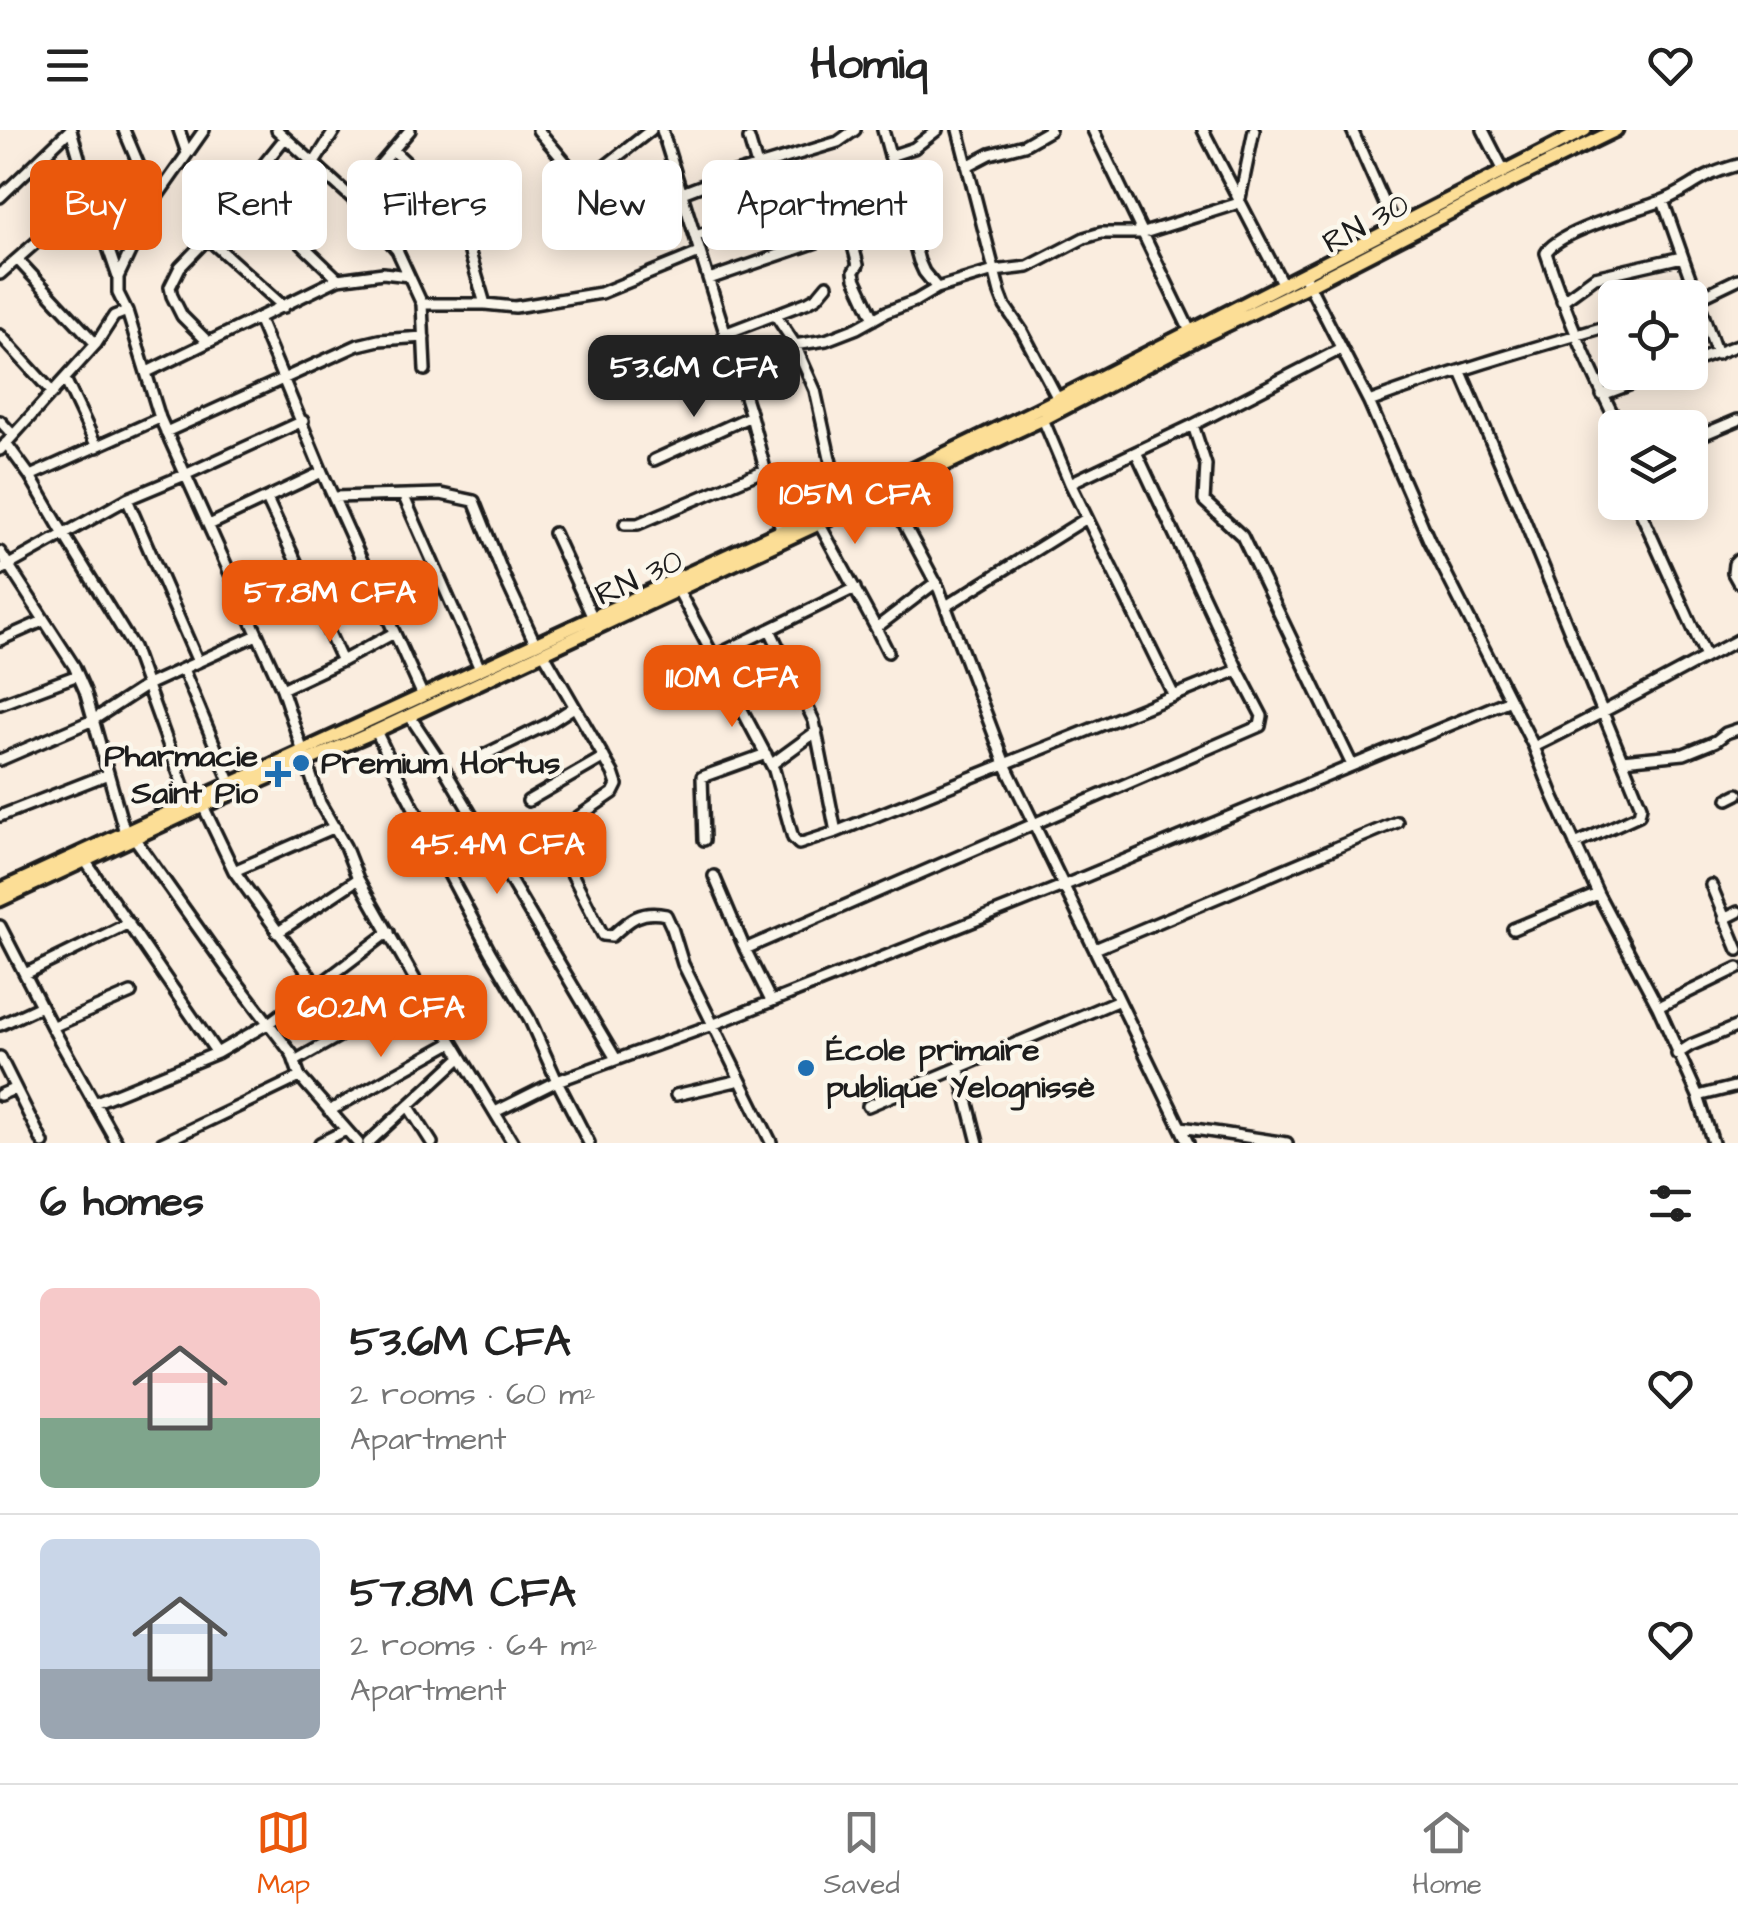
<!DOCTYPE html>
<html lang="en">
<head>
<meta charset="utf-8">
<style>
	:root { --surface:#fff; --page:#f6f6f6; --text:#222; --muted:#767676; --line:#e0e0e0; --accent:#ea580c }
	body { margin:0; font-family:"Architects Daughter",sans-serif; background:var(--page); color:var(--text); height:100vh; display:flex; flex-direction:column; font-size:38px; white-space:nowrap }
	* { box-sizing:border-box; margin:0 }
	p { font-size:32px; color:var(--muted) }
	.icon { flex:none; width:55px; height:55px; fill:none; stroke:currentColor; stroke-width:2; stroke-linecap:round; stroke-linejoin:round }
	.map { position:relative; height:1013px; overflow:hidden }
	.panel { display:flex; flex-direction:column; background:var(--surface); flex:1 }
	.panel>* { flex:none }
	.banner { position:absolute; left:30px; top:30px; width:1000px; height:90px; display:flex; gap:20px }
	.tools { position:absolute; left:1598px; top:150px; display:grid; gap:20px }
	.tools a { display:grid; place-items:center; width:110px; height:110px; border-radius:15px; background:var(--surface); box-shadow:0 5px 25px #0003; font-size:50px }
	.price { position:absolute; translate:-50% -85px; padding:0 22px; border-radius:20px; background:var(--accent); color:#fff; font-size:32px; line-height:65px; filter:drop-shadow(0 2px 5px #0008) }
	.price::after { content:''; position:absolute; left:50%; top:60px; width:30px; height:22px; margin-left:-15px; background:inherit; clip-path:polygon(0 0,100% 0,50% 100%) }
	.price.active { background:#222; color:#fff }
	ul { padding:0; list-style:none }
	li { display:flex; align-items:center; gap:30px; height:250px; padding:0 40px }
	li+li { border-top:2px solid var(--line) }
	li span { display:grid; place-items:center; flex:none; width:280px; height:200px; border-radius:15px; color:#555 }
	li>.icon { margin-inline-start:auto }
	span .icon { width:120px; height:120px; fill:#fffc; stroke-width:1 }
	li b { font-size:42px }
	h2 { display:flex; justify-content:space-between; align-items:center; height:120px; padding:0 40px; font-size:42px }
	.tag { padding:0 35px; border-radius:15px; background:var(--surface); box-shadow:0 5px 25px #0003; font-size:35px; line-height:90px }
	.tag.active { background:var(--accent); color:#fff }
	header { display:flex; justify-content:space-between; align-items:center; height:130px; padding:0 40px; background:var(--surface); font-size:45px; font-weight:700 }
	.tabs { display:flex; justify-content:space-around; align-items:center; height:140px; border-top:2px solid var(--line); background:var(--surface); font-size:28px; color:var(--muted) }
	.tabs a { display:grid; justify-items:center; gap:5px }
	.tabs .active { color:var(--accent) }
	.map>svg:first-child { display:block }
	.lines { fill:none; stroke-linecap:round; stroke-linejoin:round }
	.minor-casing { stroke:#1c1c1c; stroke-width:16 }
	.major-casing { stroke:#1c1c1c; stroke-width:19 }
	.minor { stroke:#fbf7ec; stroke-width:9 }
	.major { stroke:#fcde96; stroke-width:11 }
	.poi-dot { fill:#1f6fb2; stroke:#fbf7ec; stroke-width:4 }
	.labels { text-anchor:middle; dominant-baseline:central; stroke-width:9; stroke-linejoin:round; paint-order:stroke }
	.street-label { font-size:32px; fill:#1c1c1c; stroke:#fbf7ec }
	.poi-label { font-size:32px; font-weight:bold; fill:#1c1c1c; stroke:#fbf7ec; text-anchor:start }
</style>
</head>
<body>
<header><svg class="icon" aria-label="menu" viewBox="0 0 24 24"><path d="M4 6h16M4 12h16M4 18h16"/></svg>Homiq<svg class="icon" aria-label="heart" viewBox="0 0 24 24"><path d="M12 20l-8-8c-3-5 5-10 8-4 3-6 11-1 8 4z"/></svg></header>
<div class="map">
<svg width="1738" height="1013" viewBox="0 0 1738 1013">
	<rect width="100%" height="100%" fill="#faeddf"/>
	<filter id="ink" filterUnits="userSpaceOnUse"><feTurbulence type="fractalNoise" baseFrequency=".01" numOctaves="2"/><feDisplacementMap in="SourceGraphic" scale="20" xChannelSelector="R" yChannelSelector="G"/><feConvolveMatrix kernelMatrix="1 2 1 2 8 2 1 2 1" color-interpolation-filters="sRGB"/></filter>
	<g filter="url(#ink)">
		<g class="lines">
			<defs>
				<path id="minor" d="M71,0L90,65L118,147V163L127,181L160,288L282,559L320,673L345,716L358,749L418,855L513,1013
					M124,0L154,71
					M179,0L187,23
					M277,0L352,68L397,120L422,174L425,240
					M538,0L582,52L589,49L651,0
					M662,0L751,286L781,400
					M883,0L919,131L924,142L937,158
					M958,0L1000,163L1005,176L1022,201L1058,269
					M1093,0L1190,201
					M1203,0L1283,155
					M1352,0L1395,97
					M1483,0L1504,41
					M749,9L757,36
					M393,20L446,70L460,89L485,174H422
					M890,26L914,18L937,0
					M314,33L335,0
					M967,36L990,24L1024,15L1050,0
					M244,59L338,149
					M682,63L732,44L838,12L855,0
					M0,67L70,0
					M352,68L410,0
					M1663,71L1717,224
					M695,106L855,55L883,48L896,51
					M207,108L284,177
					M851,108L858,135L854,141L855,148L874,189
					M17,129L96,214
					M0,144L90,65
					M1304,145L1369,272L1429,410L1534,617L1553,665L1598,764L1658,877L1698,966L1713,1013
					M118,147L154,71L204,0
					M709,149L817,112
					M1562,171L1595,147L1682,127
					M1690,172L1738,149
					M485,174L515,177L601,163L699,123
					M776,186L794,213L815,260L840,374
					M258,188L322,342L423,566
					M724,204L808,172L817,167L827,155
					M0,205L53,263
					M208,212L182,186L172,166L170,157L180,137L209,107L223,79L244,59L285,8
					M1690,233L1738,215
					M734,238L794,215L826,210L857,198L886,182L915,171L937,158L994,141L1028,137L1084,108L1101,103H1144L1239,73L1254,0
					M147,242L338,149L383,143L409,146
					M1461,242L1519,377L1641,676L1639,685L1575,714
					M65,249L97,317
					M1602,265L1664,242
					M1369,272C1449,242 1533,218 1615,194
					M1043,289L1070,353L1174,566
					M0,291L13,305
					M1193,295L1206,335L1204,371L1242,406L1352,635
					M1620,298C1590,241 1566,183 1546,123C1556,102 1635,81 1659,72C1677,66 1692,54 1708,46C1717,41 1728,38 1738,35
					M166,302L358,215L379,210L424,207
					M1690,310L1738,290
					M6,313L30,346L63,403L133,517L189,672
					M0,320L96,214L114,186L127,181
					M654,330L751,286
					M30,346L160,288
					M1070,353L1193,295L1341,219
					M887,362L939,459L1005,634L1188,1013
					M334,367L441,364L474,371L504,446L535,513
					M404,367L480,539
					M127,369L198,532
					M267,369L342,531
					M1636,372L1706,527
					M625,394H638L765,340
					M209,395L322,342
					M820,395L876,498L936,452
					M554,403L592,486
					M0,422L74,536L85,561L125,703
					M1738,430L1734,434L1733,443L1738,452
					M0,440L127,369L187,344L303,291
					M678,460L774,640L793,708L799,714L836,702L1238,540
					M946,476L1087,388
					M876,498L888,522
					M770,500L814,591L836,702
					M0,510L43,491
					M543,522L613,643L617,655L613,663L556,702L554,708L603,805L612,806C629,790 641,779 666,785L672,798L683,834L771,1012
					M715,526L855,458
					M183,539L231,654
					M282,559L342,531L394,503
					M0,574L78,545
					M409,585L439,630L616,929
					M376,601L405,661L490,822L529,888L557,951L589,1013
					M1534,617C1603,583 1670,546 1738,510
					M484,625L548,594L574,577
					M0,630L93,590L147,555L257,505
					M1622,630L1684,624L1716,611L1726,603L1738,599
					M772,634L817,601
					M1728,669L1738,664
					M528,671L604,627
					M203,676L234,741L318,857
					M0,686L108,644
					M135,709L230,843L292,924L300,947L358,1013
					M704,710L702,647L766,624
					M86,732L217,923
					M234,741L335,697
					M714,746L745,819L771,871
					M1711,755L1738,820
					M1724,789L1738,782
					M0,796L52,897L117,1013
					M1513,799L1598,764
					M277,803L358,749
					M745,819L1260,596L1262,586L1238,540L1136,322
					M1095,819L1397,692
					M25,844L129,793
					M1658,877L1738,838
					M0,895L41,876
					M52,897L131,863
					M1677,924L1691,915L1738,896
					M0,927L43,1013
					M295,931L371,888L418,855
					M959,938L978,1013
					M0,965L14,959
					M676,965L740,950
					M1698,966L1738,956
					M94,973L217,923L269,893L389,802
					M868,976L1119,870
					M409,977L432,1013
					M329,981L451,913
					M495,982L557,951L712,895L1065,755L1510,570
					M1181,997L1287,1013
					M162,1013L300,947
					M320,1013L346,1000
					M368,1013L460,928"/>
				<path id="major" d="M0,760L883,354L1038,279L1585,0
					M0,770L203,676L376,601L1043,289L1195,210L1309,155L1509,52L1616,0"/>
			</defs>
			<use href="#minor" class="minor-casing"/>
			<use href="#major" class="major-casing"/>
			<use href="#minor" class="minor"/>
			<use href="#major" class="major"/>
		</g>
	</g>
	<g class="poi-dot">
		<circle cx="301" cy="633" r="10"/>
		<path d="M273 629h10v10h10v10h-10v10h-10v-10h-10v-10h10z"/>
		<circle cx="806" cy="938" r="10"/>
	</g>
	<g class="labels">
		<g class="street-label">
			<text transform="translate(1366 94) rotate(-28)">RN 30</text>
			<text transform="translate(639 448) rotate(-25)">RN 30</text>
		</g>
		<g class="poi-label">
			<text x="258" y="626" text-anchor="end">Pharmacie<tspan x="258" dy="37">Saint Pio</tspan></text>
			<text x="321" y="633">Premium Hortus</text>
			<text x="826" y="920">École primaire<tspan x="826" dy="37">publique Yelognissè</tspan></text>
		</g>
	</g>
</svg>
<div class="tools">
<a><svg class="icon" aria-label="locate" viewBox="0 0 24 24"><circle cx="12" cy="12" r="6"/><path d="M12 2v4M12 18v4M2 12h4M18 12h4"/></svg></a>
<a><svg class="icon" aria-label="layers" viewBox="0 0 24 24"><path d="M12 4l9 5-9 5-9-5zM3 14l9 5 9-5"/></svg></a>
</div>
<b class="price active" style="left:694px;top:290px">53.6M CFA</b>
<b class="price" style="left:855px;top:417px">105M CFA</b>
<b class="price" style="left:330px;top:515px">57.8M CFA</b>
<b class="price" style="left:732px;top:600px">110M CFA</b>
<b class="price" style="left:497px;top:767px">45.4M CFA</b>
<b class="price" style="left:381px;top:930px">60.2M CFA</b>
<div class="banner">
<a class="tag active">Buy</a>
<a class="tag">Rent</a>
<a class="tag">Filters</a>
<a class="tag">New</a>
<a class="tag">Apartment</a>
</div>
</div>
<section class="panel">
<h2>6 homes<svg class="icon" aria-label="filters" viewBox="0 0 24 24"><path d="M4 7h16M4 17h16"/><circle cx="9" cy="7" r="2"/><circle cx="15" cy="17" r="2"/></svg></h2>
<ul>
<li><span style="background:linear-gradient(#f6c9c9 65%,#7fa58c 0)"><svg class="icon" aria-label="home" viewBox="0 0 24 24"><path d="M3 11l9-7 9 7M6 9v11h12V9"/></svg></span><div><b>53.6M CFA</b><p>2 rooms · 60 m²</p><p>Apartment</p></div><svg class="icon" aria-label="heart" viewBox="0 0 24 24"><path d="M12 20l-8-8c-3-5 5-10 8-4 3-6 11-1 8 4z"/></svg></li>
<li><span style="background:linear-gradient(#c9d6e8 65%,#9aa5b1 0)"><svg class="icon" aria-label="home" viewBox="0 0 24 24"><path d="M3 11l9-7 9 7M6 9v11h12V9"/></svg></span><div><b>57.8M CFA</b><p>2 rooms · 64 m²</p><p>Apartment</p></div><svg class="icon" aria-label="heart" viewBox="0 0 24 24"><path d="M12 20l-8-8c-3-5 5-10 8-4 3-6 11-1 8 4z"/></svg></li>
</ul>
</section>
<nav class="tabs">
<a class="active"><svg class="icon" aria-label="map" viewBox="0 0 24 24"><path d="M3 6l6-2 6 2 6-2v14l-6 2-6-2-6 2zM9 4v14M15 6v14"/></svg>Map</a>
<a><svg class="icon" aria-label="saved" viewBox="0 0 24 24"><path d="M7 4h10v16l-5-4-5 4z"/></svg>Saved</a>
<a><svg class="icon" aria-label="home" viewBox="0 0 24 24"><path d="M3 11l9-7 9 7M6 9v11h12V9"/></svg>Home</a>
</nav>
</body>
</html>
